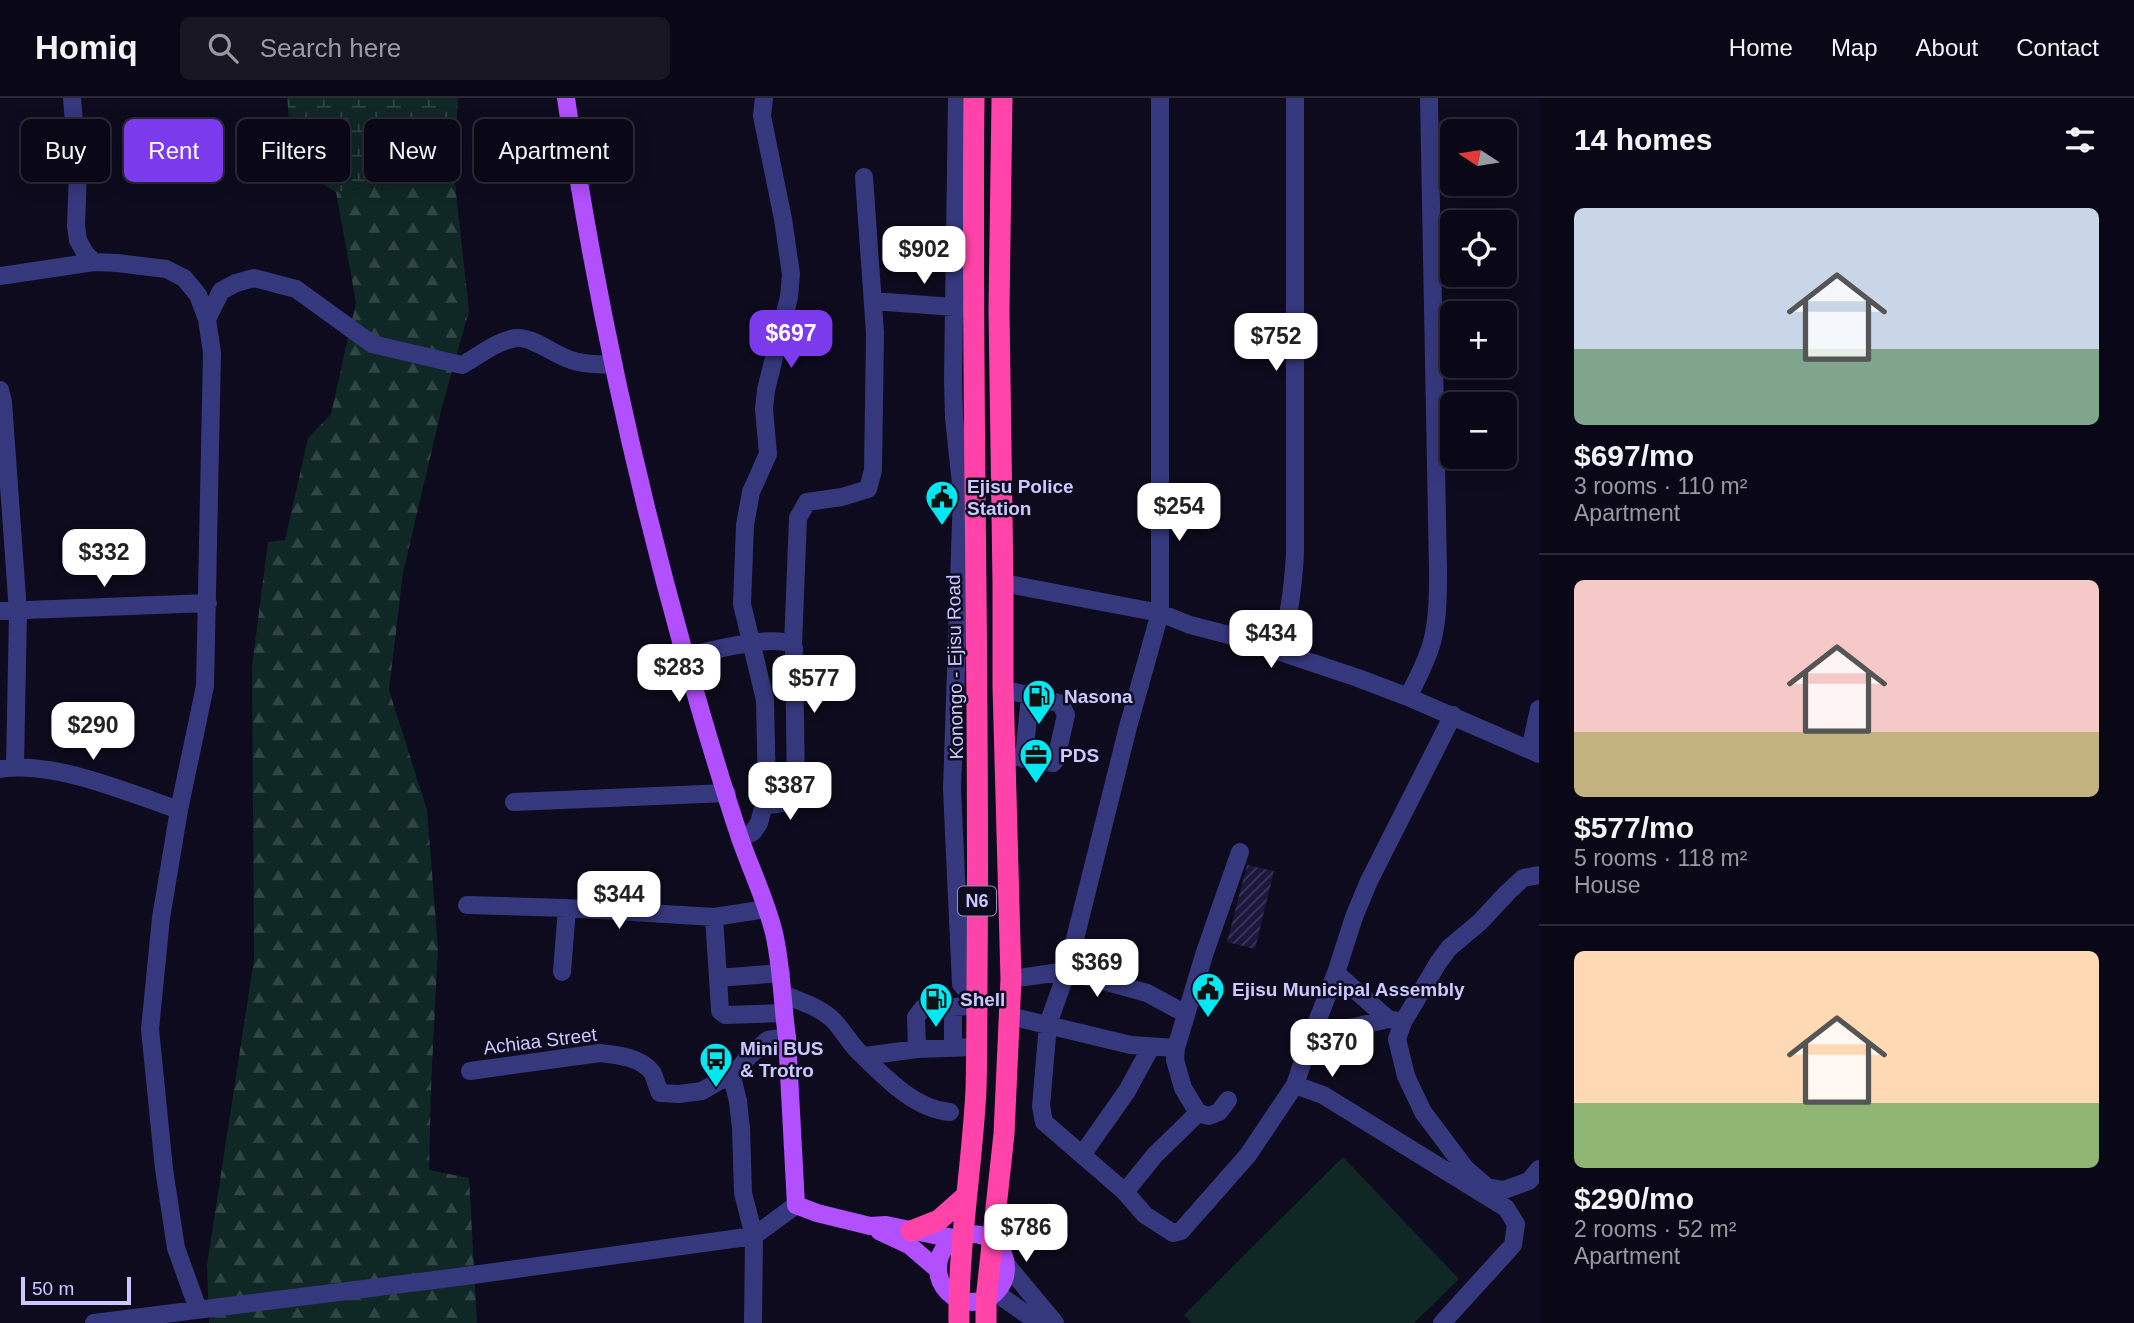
<!DOCTYPE html>
<html lang="en">
<head>
<meta charset="utf-8">
<style>
	:root { --surface:#0a0816; --page:#181623; --text:#f1f3f6; --muted:#999aa1; --line:#2a2935; --accent:#7c3aed }
	body { margin:0; font-family:Helvetica,sans-serif; background:var(--page); color:var(--text); height:100vh; display:flex; flex-direction:column; font-size:26px; white-space:nowrap }
	* { box-sizing:border-box; margin:0 }
	p { font-size:23px; color:var(--muted) }
	.icon { flex:none; width:38px; height:38px; fill:none; stroke:currentColor; stroke-width:2; stroke-linecap:round; stroke-linejoin:round }
	.map { position:relative; flex:1; overflow:hidden }
	.details { display:flex; flex-direction:column; background:var(--surface); width:595px }
	.details>* { flex:none }
	.hud { position:absolute; left:21px; top:21px; width:665px; height:63px; display:flex; gap:14px }
	.needle { width:46px; rotate:282deg }
	.controls { position:absolute; left:1440px; top:21px; display:grid; gap:14px }
	.controls a { display:grid; place-items:center; width:77px; height:77px; border-radius:10px; background:var(--surface); box-shadow:0 4px 18px #0003,0 0 0 2px var(--line); font-size:35px }
	.scale { position:absolute; left:21px; bottom:18px; width:110px; box-sizing:border-box; padding-left:7px; border:4px solid #cbc8ff; border-top:0; font-size:19px; line-height:24px; white-space:nowrap; color:#cbc8ff; -webkit-text-stroke:5px #0d0b1d; paint-order:stroke }
	.price { position:absolute; translate:-50% -60px; padding:0 16px; border-radius:14px; background:#fff; color:#222; font-size:23px; line-height:46px; filter:drop-shadow(0 2px 4px #0008) }
	.price::after { content:''; position:absolute; left:50%; top:42px; width:21px; height:16px; margin-left:-10px; background:inherit; clip-path:polygon(0 0,100% 0,50% 100%) }
	.price.selected { background:var(--accent); color:#fff }
	ul { padding:0; list-style:none }
	li { display:grid; align-content:center; gap:14px; height:371px; padding:0 35px }
	li+li { border-top:2px solid var(--line) }
	li span { display:grid; place-items:center; height:217px; border-radius:10px; color:#555 }
	li>.icon { margin-inline-start:auto }
	span .icon { width:126px; height:126px; fill:#fffc; stroke-width:1 }
	li b { font-size:30px }
	h2 { display:flex; justify-content:space-between; align-items:center; height:84px; padding:0 35px; font-size:30px }
	.pill { padding:0 24px; border-radius:10px; background:var(--surface); box-shadow:0 4px 18px #0003,0 0 0 2px var(--line); font-size:24px; line-height:63px }
	.pill.selected { background:var(--accent); color:#fff }
	header { display:flex; align-items:center; gap:42px; box-sizing:border-box; height:98px; padding:0 35px; background:var(--surface); border-bottom:2px solid var(--line) }
	header strong { font-size:33px }
	nav { display:flex; gap:38px; margin-inline-start:auto; font-size:24px }
	.search { width:490px; height:63px; background:var(--page); display:flex; align-items:center; gap:18px; box-sizing:border-box; padding:0 24px; border-radius:10px; color:var(--muted); font-size:26px }
	main { display:flex; flex:1; min-height:0 }
	.map>svg:first-child { display:block }
	.forest { fill:url(#forest-firs) }
	.wetland { fill:url(#wetland-marsh) }
	.pitch { fill:#0f2725 }
	.building { fill:url(#building-hatch) }
	.lines { fill:none; stroke-linecap:round; stroke-linejoin:round }
	.minor { stroke:#36387d; stroke-width:18 }
	.major { stroke:#b24fff; stroke-width:18 }
	.highway { stroke:#ff43a8; stroke-width:21 }
	.labels { text-anchor:middle; dominant-baseline:central; stroke-width:5; stroke-linejoin:round; paint-order:stroke }
	.shield { fill:#0d0b1d; stroke:#928fbb; stroke-width:2 }
	.shield-label { font-size:18px; font-weight:bold; fill:#cbc8ff }
	.poi-label { font-size:19px; font-weight:bold; fill:#cbc8ff; stroke:#0d0b1d; text-anchor:start }
	.street-label { font-size:19px; fill:#cbc8ff; stroke:#0d0b1d }
</style>
</head>
<body>
<header>
<strong>Homiq</strong>
<div class="search"><svg class="icon" aria-label="search" viewBox="0 0 24 24"><circle cx="10" cy="10" r="6"/><path d="M15 15l6 6"/></svg>Search here</div>
<nav><a>Home</a><a>Map</a><a>About</a><a>Contact</a></nav>
</header>
<main>
<div class="map">
<svg width="1539" height="1225" viewBox="0 0 1539 1225">
	<defs>
		<pattern id="forest-firs" width="22" height="20" patternUnits="userSpaceOnUse" patternTransform="scale(1.75)"><rect width="22" height="20" fill="#0f2725"/><path d="M5 1l3.5 6h-7zM16 11l3.5 6h-7z" fill="#314546"/></pattern>
		<pattern id="wetland-marsh" width="20" height="14" patternUnits="userSpaceOnUse" patternTransform="scale(1.75)"><rect width="20" height="14" fill="#0f2725"/><path d="M1 5h8M5 5V1M11 12h8M15 12V8" fill="none" stroke="#314546"/></pattern>
		<pattern id="building-hatch" width="6" height="6" patternUnits="userSpaceOnUse" patternTransform="scale(1.75)"><rect width="6" height="6" fill="#1d173e"/><path d="M-1 1l2-2M0 6l6-6M5 7l2-2" fill="none" stroke="#3c375b"/></pattern>
	</defs>
	<rect width="100%" height="100%" fill="#0d0b1d"/>
	<path class="forest" d="M454,76L469,213L442,309L403,475L389,592L427,712L438,850L431,990L429,1072L469,1080L477,1225H209L207,1167L254,861L252,568L268,444L285,442L308,340L331,316L356,204L336,94Z"/>
	<path class="wetland" d="M287,0H458L454,76L336,94L294,69Z"/>
	<path class="pitch" d="M1343,1059L1459,1181L1414,1225H1192L1184,1217Z"/>
	<path class="building" d="M1247,767L1274,773L1255,851L1227,844Z"/>
	<g class="lines">
		<path class="minor" d="M72,0L78,73L76,128L78,142L85,155L94,164
			M957,0L953,282L954,320L962,395
			M1160,0V515L1128,629L1067,873L1048,926L1041,1008L1044,1024L1125,1094L1145,1117L1173,1135L1181,1133L1248,1057L1295,987
			M0,178L94,164L117,165L166,171L184,180L198,197L207,221L212,255L205,588L179,712L161,820L150,931L164,1071L176,1150L198,1211
			M873,203L967,210
			M207,221L221,193L236,185L254,180L296,191L372,246L462,267C479,258 496,243 516,240C531,238 555,257 571,262C585,267 599,266 614,267
			M0,292L3,304L18,514L15,668
			M975,395H962L952,691L961,886L965,891L977,895
			M1003,485L1160,515L1190,527L1233,538L1358,580L1408,599L1539,656
			M0,513L208,505
			M1279,554C1289,519 1293,492 1295,455V0
			M685,558C708,554 774,535 793,547
			M1003,592L1030,597L1061,606L1066,617L1056,661L1053,665L1005,657
			M1408,599C1417,581 1427,563 1432,544C1438,521 1438,496 1438,473L1429,0
			M1530,652L1539,611
			M1024,661L1030,597
			M0,671C53,662 129,695 179,712
			M514,704L727,695
			M765,707C779,706 793,707 796,690L794,551L793,547L798,420L807,404L842,399L868,391L873,372L875,235L864,79
			M740,740L753,734L759,725L767,695L765,602L742,506L745,427L751,394L768,356L764,311L766,292L789,199L791,176L783,121L762,18L764,0
			M467,807L567,810L714,819L767,811
			M714,819L718,880L781,875
			M562,874L567,810
			M718,880L720,913L725,917L783,915
			M1011,881L1067,873L1147,895L1186,916
			M783,896C800,904 816,907 831,920C841,929 848,943 858,953C883,977 913,1011 950,1014
			M1010,918L1131,947L1176,950
			M1388,921L1403,924L1438,865L1449,850L1480,824L1507,795L1523,780L1539,777
			M1403,924L1397,941L1406,978L1423,1014L1465,1070L1487,1089L1504,1092L1529,1083L1539,1071
			M1311,939L1388,921L1336,875
			M953,948V910
			M917,951L916,919L923,910L977,908
			M865,958L917,951L976,949
			M470,973L600,955C618,957 640,959 652,974C655,979 657,989 660,995L679,996L702,993L719,983L732,979L749,958L768,942L787,939
			M732,979L738,1003L741,1030L743,1095L754,1138L753,1225
			M1228,1002L1219,1014L1209,1018L1198,1015L1183,990L1175,962L1176,950L1205,854L1240,754
			M1082,1057L1127,993L1151,949
			M1125,1094L1155,1057L1198,1015
			M1006,1166L1055,1225
			M996,1195L1039,1225
			M94,1225L458,1179L754,1138L796,1107
			M1442,1225L1513,1147L1516,1126L1506,1110L1323,997L1295,987L1311,939L1336,875L1354,819L1369,783L1453,617"/>
		<path class="major" d="M566,0C593,188 634,375 685,558C702,619 720,680 740,740C751,772 766,802 774,835C782,870 782,904 787,939L796,1107L817,1115L870,1128L886,1127L934,1137L955,1140
			M879,1133L909,1147L937,1171
			M938 1170a34 34 0 1 1 68 0a34 34 0 1 1-68 0Z"/>
		<path class="highway" d="M911,1133L939,1122L966,1098
			M959,1225C958,1147 972,1070 976,992C977,955 977,918 977,881C980,587 971,294 974,0
			M986,1225V1202L1004,1036L1011,881L1003,588V485L999,212L1002,0"/>
	</g>
	<defs>
		<symbol id="civic-pin" viewBox="-11 -11 22 30"><path d="M0 17L-7.5 6A9.5 9.5 0 1 1 7.5 6Z" fill="#00e9f3" stroke="#0d0b1d"/><path d="M-.6-6.5H3V-4.5H.6V-3L4-1V1h2V6H-6V1h2V-1L-.6-3ZM-1.2 2.5V6h2.4V2.5Z" fill="#111"/></symbol>
		<symbol id="fuel-pin" viewBox="-11 -11 22 30"><path d="M0 17L-7.5 6A9.5 9.5 0 1 1 7.5 6Z" fill="#00e9f3" stroke="#0d0b1d"/><path d="M-5.5-6h7V0h2V4h1.3V-2.5L3-4.5l.8-.8L6-3V5H2.5V1h-1V6h-7ZM-4.2-4.7v3.2H.2V-4.7Z" fill="#111"/></symbol>
		<symbol id="office-pin" viewBox="-11 -11 22 30"><path d="M0 17L-7.5 6A9.5 9.5 0 1 1 7.5 6Z" fill="#00e9f3" stroke="#0d0b1d"/><path d="M-6-3h4V-5.5h4V-3h4V5H-6ZM-1-4.5V-3h2v-1.5ZM-6 0V1H6V0Z" fill="#111"/></symbol>
		<symbol id="bus-pin" viewBox="-11 -11 22 30"><path d="M0 17L-7.5 6A9.5 9.5 0 1 1 7.5 6Z" fill="#00e9f3" stroke="#0d0b1d"/><path d="M-5-6H5V4H4V6H2V4H-2V6H-4V4H-5ZM-3.5-4V0h7V-4ZM-3.5 1.2v1.5H-2V1.2ZM2 1.2v1.5H3.5V1.2Z" fill="#111"/></symbol>
	</defs>
	<g fill-rule="evenodd">
		<use href="#civic-pin" x="923" y="380" width="38" height="52"/>
		<use href="#fuel-pin" x="1020" y="579" width="38" height="52"/>
		<use href="#office-pin" x="1017" y="638" width="38" height="52"/>
		<use href="#civic-pin" x="1189" y="872" width="38" height="52"/>
		<use href="#fuel-pin" x="917" y="882" width="38" height="52"/>
		<use href="#bus-pin" x="697" y="942" width="38" height="52"/>
	</g>
	<g class="labels">
		<rect class="shield" x="958" y="788.5" width="38" height="29" rx="5"/>
		<g class="shield-label">
			<text x="977" y="803">N6</text>
		</g>
		<g class="poi-label">
			<text x="967" y="388">Ejisu Police<tspan x="967" dy="22">Station</tspan></text>
			<text x="1064" y="598">Nasona</text>
			<text x="1060" y="657">PDS</text>
			<text x="1232" y="891">Ejisu Municipal Assembly</text>
			<text x="960" y="901">Shell</text>
			<text x="740" y="950">Mini BUS<tspan x="740" dy="22">&amp; Trotro</tspan></text>
		</g>
		<g class="street-label">
			<text transform="translate(955 569) rotate(-91)">Konongo - Ejisu Road</text>
			<text transform="translate(540 943) rotate(-7)">Achiaa Street</text>
		</g>
	</g>
</svg>
<div class="controls">
<a><svg class="needle" viewBox="-14 -14 28 28"><path d="M0-13l5 13h-10z" fill="#e53935"/><path d="M0 13l5-13h-10z" fill="#999aa1"/></svg></a>
<a><svg class="icon" aria-label="locate" viewBox="0 0 24 24"><circle cx="12" cy="12" r="6"/><path d="M12 2v4M12 18v4M2 12h4M18 12h4"/></svg></a>
<a>+</a>
<a>−</a>
</div>
<div class="scale">50 m</div>
<b class="price" style="left:924px;top:188px">$902</b>
<b class="price selected" style="left:791px;top:272px">$697</b>
<b class="price" style="left:1276px;top:275px">$752</b>
<b class="price" style="left:1179px;top:445px">$254</b>
<b class="price" style="left:104px;top:491px">$332</b>
<b class="price" style="left:1271px;top:572px">$434</b>
<b class="price" style="left:679px;top:606px">$283</b>
<b class="price" style="left:814px;top:617px">$577</b>
<b class="price" style="left:93px;top:664px">$290</b>
<b class="price" style="left:790px;top:724px">$387</b>
<b class="price" style="left:619px;top:833px">$344</b>
<b class="price" style="left:1097px;top:901px">$369</b>
<b class="price" style="left:1332px;top:981px">$370</b>
<b class="price" style="left:1026px;top:1166px">$786</b>
<div class="hud">
<a class="pill">Buy</a>
<a class="pill selected">Rent</a>
<a class="pill">Filters</a>
<a class="pill">New</a>
<a class="pill">Apartment</a>
</div>
</div>
<section class="details">
<h2>14 homes<svg class="icon" aria-label="filters" viewBox="0 0 24 24"><path d="M4 7h16M4 17h16"/><circle cx="9" cy="7" r="2"/><circle cx="15" cy="17" r="2"/></svg></h2>
<ul>
<li><span style="background:linear-gradient(#c9d6e8 65%,#7fa58c 0)"><svg class="icon" aria-label="home" viewBox="0 0 24 24"><path d="M3 11l9-7 9 7M6 9v11h12V9"/></svg></span><div><b>$697/mo</b><p>3 rooms · 110 m²</p><p>Apartment</p></div></li>
<li><span style="background:linear-gradient(#f6c9c9 70%,#c2b280 0)"><svg class="icon" aria-label="home" viewBox="0 0 24 24"><path d="M3 11l9-7 9 7M6 9v11h12V9"/></svg></span><div><b>$577/mo</b><p>5 rooms · 118 m²</p><p>House</p></div></li>
<li><span style="background:linear-gradient(#ffd9b3 70%,#8fb573 0)"><svg class="icon" aria-label="home" viewBox="0 0 24 24"><path d="M3 11l9-7 9 7M6 9v11h12V9"/></svg></span><div><b>$290/mo</b><p>2 rooms · 52 m²</p><p>Apartment</p></div></li>
</ul>
</section>
</main>
</body>
</html>
